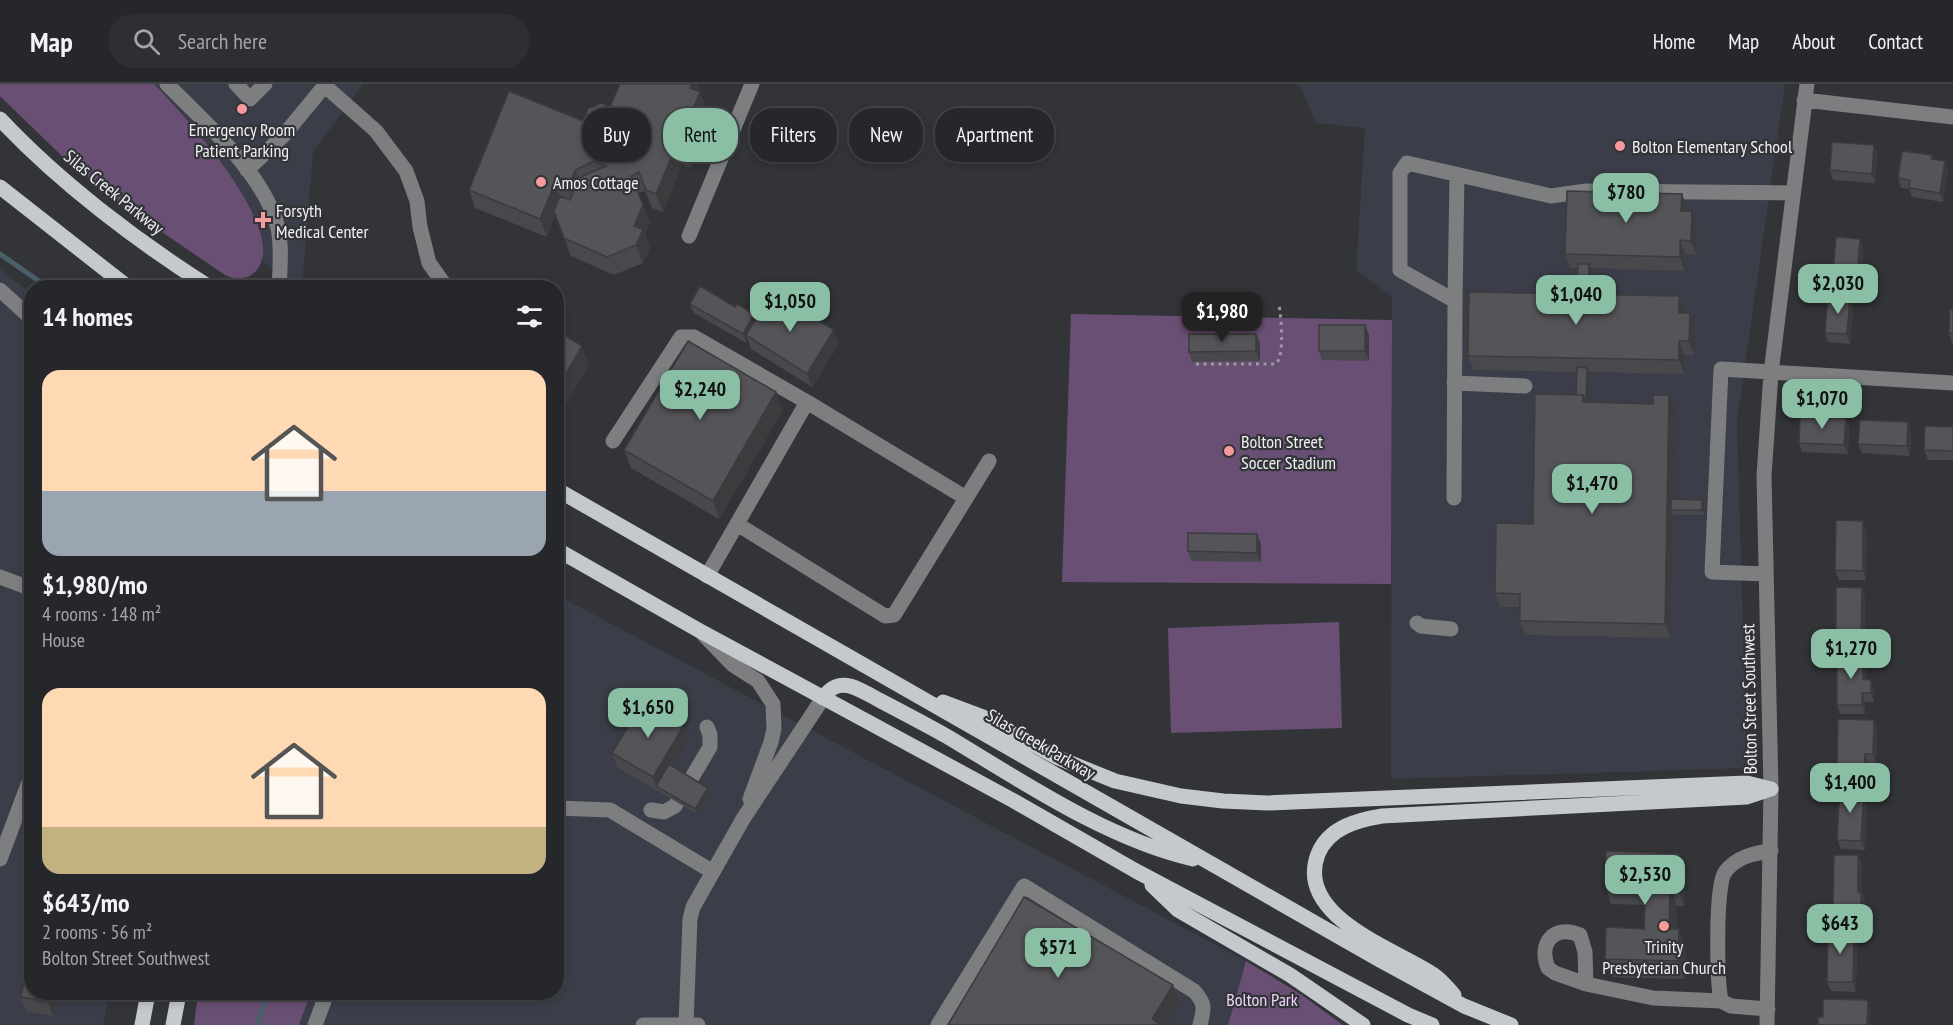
<!DOCTYPE html>
<html lang="en">
<head>
<meta charset="utf-8">
<style>
	:root { --surface:#26272a; --page:#2e2f32; --text:#f1f3f6; --muted:#a4a5a8; --line:#424447; --accent:#8abfa5 }
	body { margin:0; font-family:"PT Sans Narrow",sans-serif; background:var(--page); color:var(--text); height:100vh; display:flex; flex-direction:column; font-size:22px; white-space:nowrap }
	* { box-sizing:border-box; margin:0 }
	p { font-size:20px; color:var(--muted) }
	.icon { flex:none; width:33px; height:33px; fill:none; stroke:currentColor; stroke-width:2; stroke-linecap:round; stroke-linejoin:round }
	.map { position:relative; flex:1; overflow:hidden }
	.side { position:absolute; left:24px; top:196px; width:540px; height:720px; display:flex; flex-direction:column; background:var(--surface); border-radius:24px; box-shadow:0 3px 9px #0003,0 0 0 2px var(--line) }
	.side>* { flex:none }
	.hud { position:absolute; left:582px; top:24px; width:570px; height:54px; display:flex; gap:12px }
	.price { position:absolute; translate:-50% -51px; padding:0 14px; border-radius:12px; background:var(--accent); color:#111; font-size:20px; line-height:39px; filter:drop-shadow(0 2px 3px #0008) }
	.price::after { content:''; position:absolute; left:50%; top:36px; width:18px; height:14px; margin-left:-9px; background:inherit; clip-path:polygon(0 0,100% 0,50% 100%) }
	.price.active { background:#222; color:#fff }
	ul { padding:0; list-style:none }
	li { display:grid; align-content:center; gap:12px; height:318px; padding:0 18px }
	li span { display:grid; place-items:center; height:186px; border-radius:18px; color:#555 }
	li>.icon { margin-inline-start:auto }
	span .icon { width:108px; height:108px; fill:#fffc; stroke-width:1 }
	li b { font-size:26px }
	h2 { display:flex; justify-content:space-between; align-items:center; height:72px; padding:0 18px; font-size:26px }
	.pill { padding:0 21px; border-radius:24px; background:var(--surface); box-shadow:0 3px 9px #0003,0 0 0 2px var(--line); font-size:21px; line-height:54px }
	.pill.active { background:var(--accent); color:#111 }
	header { display:flex; align-items:center; gap:36px; box-sizing:border-box; height:84px; padding:0 30px; background:var(--surface); border-bottom:2px solid var(--line) }
	header strong { font-size:28px }
	nav { display:flex; gap:33px; margin-inline-start:auto; font-size:21px }
	.search { width:420px; height:54px; background:var(--page); display:flex; align-items:center; gap:15px; box-sizing:border-box; padding:0 21px; border-radius:24px; color:var(--muted); font-size:22px }
	.map>svg:first-child { display:block }
	.built { fill:#3b3e48 }
	.green { fill:#6a4f75 }
	.lines { fill:none; stroke-linecap:round; stroke-linejoin:round }
	.stream { stroke:#4a5f6a; stroke-width:5 }
	.path { stroke:#999a9e; stroke-width:3; stroke-dasharray:3 4.5; stroke-linecap:butt }
	.minor { stroke:#7d7e80; stroke-width:15 }
	.major { stroke:#c5c8cc; stroke-width:15 }
	.wall { fill:#49484d }
	.shaded-wall { fill:#3c3b3e }
	.building { fill:#555459; stroke:#3c3b3e; stroke-width:1.5; fill-rule:evenodd }
	.poi-dot { fill:#f59b9e; stroke:#333438; stroke-width:2 }
	.labels { text-anchor:middle; dominant-baseline:central; stroke-width:4.5; stroke-linejoin:round; paint-order:stroke }
	.poi-label { font-size:18px; fill:#eff0f3; stroke:#333438; text-anchor:start }
	.street-label { font-size:18px; fill:#eff0f3; stroke:#333438 }
	.park-label { font-size:18px; fill:#edd4f9; stroke:#333438 }
</style>
</head>
<body>
<header>
<strong>Map</strong>
<div class="search"><svg class="icon" aria-label="search" viewBox="0 0 24 24"><circle cx="10" cy="10" r="6"/><path d="M15 15l6 6"/></svg>Search here</div>
<nav><a>Home</a><a>Map</a><a>About</a><a>Contact</a></nav>
</header>
<div class="map">
<svg width="1953" height="941" viewBox="0 0 1953 941">
	<rect width="100%" height="100%" fill="#333438"/>
	<path class="built" d="M74,0H363L313,68L302,204H292Z
		M1299,0H1785L1737,338L1747,684L1391,695L1392,213L1356,186L1365,44L1316,39Z
		M0,185L32,210V909H109L103,941H0Z
		M557,511L1246,877L1228,941H299L311,909H556Z"/>
	<path class="green" d="M0,0H154C181,28 294,149 255,188C247,196 235,196 225,191L115,116L64,74L6,18L0,12Z
		M1071,230L1392,236L1391,500L1062,498Z
		M1339,538L1342,644L1171,649L1168,544Z
		M1246,877L1302,911L1343,941H1228Z
		M198,909H311L299,941H194Z"/>
	<g class="lines">
		<path class="stream" d="M0,170L49,204
			M258,941L267,909"/>
		<path class="path" d="M1196,280H1276C1285,270 1281,234 1279,220"/>
		<path class="minor" d="M167,0C206,40 264,89 278,144C282,163 280,185 279,204
			M236,0L250,15L265,0
			M325,2L376,47L406,87L417,117L420,143L429,179L447,204
			M1804,16L1953,33
			M247,86L284,51L326,0
			M689,152L752,0
			M0,206L32,235
			M1455,217L1457,91
			M1454,299L1525,302
			M807,318L966,414
			M613,357L681,253H694L807,318L707,492
			M1454,414L1455,217L1400,186V89L1407,79L1551,112L1586,107L1793,109
			M737,440L885,532L894,531L989,377
			M1766,490L1712,488L1721,285L1953,299
			M0,493L32,505
			M1417,539L1421,542L1451,545
			M704,551L733,581L758,597L773,620L774,645L771,658L750,715
			M556,724L610,726L713,788
			M651,726L664,728L675,722L710,663V651L707,643
			M0,775L32,690
			M1586,900L1585,868L1580,851C1554,840 1538,859 1548,884L1555,889L1586,900L1653,914L1721,917
			M1768,925L1731,922L1721,917C1717,897 1715,802 1725,788C1736,773 1754,769 1771,767
			M686,940L690,835L693,823L743,735L823,614
			M315,941L327,909
			M643,941H698
			M938,941L1024,802L1194,907C1206,920 1204,925 1200,941
			M1767,941L1771,705L1764,392L1771,289L1807,0"/>
		<path class="major" d="M0,35C59,98 138,158 211,204
			M0,103L129,204
			M556,405L1378,875L1464,922L1511,941
			M556,465L700,547L1014,717L1136,787L1408,931L1432,941
			M823,614C830,604 838,599 850,602C860,605 870,611 879,616C902,628 925,640 948,653C1023,698 1107,755 1193,775
			M943,618L983,633L1056,673L1115,697L1181,712L1223,717L1267,719L1747,699L1771,705
			M1152,801L1178,826L1290,891L1363,941
			M1454,911C1448,905 1442,896 1434,891C1396,865 1294,833 1318,770C1329,743 1358,736 1382,732L1747,713L1771,705
			M142,941L148,909
			M173,941L179,909"/>
	</g>
	<path class="wall" d="M620,0H697L707,26L702,38L705,48L691,84L682,80L663,128L652,124L645,107L638,109L650,139L645,150L650,164L643,179L614,191L571,172L555,131L547,153L475,124L469,106L583,37L610,23Z
		M1874,61L1877,71L1875,99L1833,96L1830,86Z
		M1932,71L1933,76L1948,87L1943,118L1912,113L1909,105L1901,104L1898,94Z
		M1682,110L1687,124V127H1692L1697,141L1696,170H1685V187L1591,184L1590,210L1679,212L1684,226V229H1690L1695,243L1694,271H1684V290L1589,288L1588,318L1675,325L1673,415L1702,416L1704,420V431H1673L1671,554L1525,551L1520,537V523H1500L1495,509L1533,440L1576,311V288L1473,286L1468,272L1577,210L1578,184H1570L1565,170Z
		M1863,164L1861,201L1837,199L1833,190Z
		M690,220L735,223L754,230L756,235L839,260L812,303L751,265L748,256L746,259L694,229Z
		M1853,223L1850,260L1828,258L1825,249Z
		M1953,225V259H1952L1949,249Z
		M1365,241L1369,251V277L1322,276L1319,267Z
		M1256,250L1260,259V277L1192,278L1189,268Z
		M783,326L719,435L631,384L624,366Z
		M1846,334L1849,343L1848,370L1802,368L1799,359Z
		M1953,343V376H1928L1924,366Z
		M1911,348L1910,372L1862,369L1858,360Z
		M1867,446L1866,496H1839L1835,486Z
		M1257,450L1261,460V478L1191,477L1188,467Z
		M1862,504L1865,513V564H1839L1836,554Z
		M1863,571L1866,580V596L1874,605V618H1865V630H1840L1837,621Z
		M1874,636L1877,646L1876,680H1868V699L1840,698L1837,689Z
		M684,641L689,655L672,682L710,708L697,730L617,683L612,669Z
		M1867,713L1865,766L1841,765L1837,756Z
		M1858,771L1862,781V808L1865,817L1864,837H1837L1833,827Z
		M1686,788L1684,822H1677L1676,845H1679L1685,863L1684,895L1612,893L1605,875L1644,845L1645,821L1611,820L1605,802Z
		M1857,854L1856,908L1831,907L1827,898Z
		M32,909H58L53,932L26,927L21,913Z"/>
	<path class="shaded-wall" d="M692,0H697L707,26L702,38L705,48L691,84L684,66L692,27L690,4Z
		M1874,61L1877,71L1875,99L1872,90Z
		M676,62L682,80L663,128L656,110Z
		M1945,77L1948,87L1943,118L1940,109Z
		M575,86L582,104L571,97Z
		M555,99L561,117L547,153L540,135Z
		M1682,110L1687,124L1686,141L1681,127Z
		M643,121L650,139L645,150L650,164L643,179L636,161L634,142Z
		M1692,127L1697,141L1696,170L1691,157Z
		M1860,155L1863,164L1861,201L1857,192Z
		M1680,156L1685,170V187L1680,173Z
		M1589,180L1591,184L1590,224L1588,219Z
		M1679,212L1684,226V243L1679,229Z
		M1850,213L1853,223L1850,260L1847,250Z
		M1690,229L1695,243L1694,271L1689,257Z
		M754,230L758,239L746,251L748,256L746,259L743,250Z
		M1365,241L1369,251V277L1365,267Z
		M834,246L839,260L812,303L807,290Z
		M1256,250L1260,259V277L1256,267Z
		M1679,257L1684,271V290L1679,276Z
		M582,262L589,280L557,337L556,307Z
		M1587,284L1589,288L1588,332L1583,318V311Z
		M776,308L783,326L719,435L713,417Z
		M1669,311L1675,325L1673,426H1671L1673,431L1671,554L1665,540Z
		M1846,334L1849,343L1848,370L1844,361Z
		M1908,338L1911,348L1910,372L1907,362Z
		M1702,416L1704,420V431L1702,426Z
		M1863,437L1867,446L1866,496L1863,487Z
		M1257,450L1261,460V478L1257,469Z
		M1862,504L1865,513V564L1861,554Z
		M1863,571L1866,580V605L1863,595Z
		M1871,596L1874,605V618L1871,609Z
		M1862,609L1865,618V630L1862,621Z
		M1874,636L1877,646L1876,680L1873,670Z
		M684,641L689,655L660,704L656,702L653,693Z
		M1865,670L1868,680V699L1864,689Z
		M708,704L710,708L697,730L695,725Z
		M1864,704L1867,713L1865,766L1861,757Z
		M1679,770L1686,788L1684,822L1678,804Z
		M1858,771L1862,781V808L1865,817L1864,837L1861,828L1858,808Z
		M1670,804L1677,822L1676,863L1669,845Z
		M1679,845L1685,863L1684,895L1678,877Z
		M1854,845L1857,854L1856,908L1853,898Z
		M1173,901L1179,919L1166,941H1154L1152,935Z
		M50,909H58L53,932L48,918Z
		M1868,916L1871,925L1870,941H1867Z"/>
	<path class="building" d="M620,0H692L690,4L700,8L692,27L699,30L684,66L676,62L656,110L646,106L639,88L631,92L643,121L634,142L643,146L636,161L607,173L564,154L554,127L560,112L570,116L574,106L555,99L540,135L469,106L509,7L583,37L588,25L601,19L610,23ZM594,77L606,82L578,94L576,99L571,97L575,86Z
		M1832,58L1874,61L1872,90L1830,86Z
		M1902,67L1932,71L1931,75L1945,77L1940,109L1909,104L1910,96L1898,94Z
		M1567,107L1682,110L1681,127H1692L1691,157L1680,156V173L1565,170Z
		M1836,153L1860,155L1857,192L1833,190Z
		M1578,180H1589L1588,210H1577Z
		M700,202L735,223L737,220L754,230L743,250L690,220Z
		M773,208L834,246L807,290L746,251Z
		M1469,208L1679,212V229H1690L1689,257H1679V276L1468,272Z
		M1828,212L1850,213L1847,250L1825,249Z
		M1950,225H1953V249H1949Z
		M1319,241H1365V267H1319Z
		M556,246L582,262L556,307Z
		M1189,250H1256V267L1189,268Z
		M688,257L776,308L713,417L624,366Z
		M1577,283L1587,284L1586,318L1583,311H1576Z
		M1535,310L1583,311V318L1653,320V311H1669L1665,540L1520,537V510L1495,509L1496,439L1533,440Z
		M1800,332L1846,334L1844,361L1799,359Z
		M1860,336L1908,338L1907,362L1858,360Z
		M1925,342L1953,343V367L1924,366Z
		M1671,415L1702,416V426H1671Z
		M1836,436L1863,437V487L1835,486Z
		M1188,449L1257,450V469L1188,467Z
		M1836,503L1862,504L1861,554H1836Z
		M1837,571H1863V595L1871,596V609H1862V621H1837Z
		M643,617L684,641L653,693L612,669Z
		M1838,635L1874,636L1873,670H1865L1864,689H1837Z
		M669,680L708,704L695,725L656,702Z
		M1840,702L1864,704L1861,757L1837,756Z
		M1606,767L1679,770L1678,804H1670L1669,845H1679L1678,877L1605,875L1606,843L1644,845L1646,803L1605,802Z
		M1834,771H1858V808H1861V828L1833,827Z
		M1024,813L1173,901L1152,935L1161,941H948Z
		M1828,844L1854,845L1853,898H1827Z
		M32,859V909H50L48,918L21,913Z
		M1823,915L1868,916L1867,941H1818V933H1823Z"/>
	<g class="poi-dot">
		<circle cx="242" cy="25" r="6"/>
		<circle cx="1620" cy="62" r="6"/>
		<circle cx="541" cy="98" r="6"/>
		<path d="M260 127h6v6h6v6h-6v6h-6v-6h-6v-6h6z"/>
		<circle cx="1229" cy="367" r="6"/>
		<circle cx="1664" cy="842" r="6"/>
	</g>
	<g class="labels">
		<g class="poi-label">
			<text x="242" y="45" text-anchor="middle">Emergency Room<tspan x="242" dy="21">Patient Parking</tspan></text>
			<text x="1632" y="62">Bolton Elementary School</text>
			<text x="553" y="98">Amos Cottage</text>
			<text x="276" y="126">Forsyth<tspan x="276" dy="21">Medical Center</tspan></text>
			<text x="1241" y="357">Bolton Street<tspan x="1241" dy="21">Soccer Stadium</tspan></text>
			<text x="1664" y="862" text-anchor="middle">Trinity<tspan x="1664" dy="21">Presbyterian Church</tspan></text>
		</g>
		<g class="street-label">
			<text transform="translate(114 108) rotate(39)">Silas Creek Parkway</text>
			<text transform="translate(1749 615) rotate(-91)">Bolton Street Southwest</text>
			<text transform="translate(1041 660) rotate(30)">Silas Creek Parkway</text>
		</g>
		<g class="park-label">
			<text x="1262" y="915">Bolton Park</text>
		</g>
	</g>
</svg>
<b class="price" style="left:1626px;top:140px">$780</b>
<b class="price" style="left:1838px;top:231px">$2,030</b>
<b class="price" style="left:1576px;top:242px">$1,040</b>
<b class="price" style="left:790px;top:249px">$1,050</b>
<b class="price active" style="left:1222px;top:259px">$1,980</b>
<b class="price" style="left:700px;top:337px">$2,240</b>
<b class="price" style="left:1822px;top:346px">$1,070</b>
<b class="price" style="left:1592px;top:431px">$1,470</b>
<b class="price" style="left:1851px;top:596px">$1,270</b>
<b class="price" style="left:648px;top:655px">$1,650</b>
<b class="price" style="left:1850px;top:730px">$1,400</b>
<b class="price" style="left:1645px;top:822px">$2,530</b>
<b class="price" style="left:1840px;top:871px">$643</b>
<b class="price" style="left:1058px;top:895px">$571</b>
<div class="hud">
<a class="pill">Buy</a>
<a class="pill active">Rent</a>
<a class="pill">Filters</a>
<a class="pill">New</a>
<a class="pill">Apartment</a>
</div>
<section class="side">
<h2>14 homes<svg class="icon" aria-label="filters" viewBox="0 0 24 24"><path d="M4 7h16M4 17h16"/><circle cx="9" cy="7" r="2"/><circle cx="15" cy="17" r="2"/></svg></h2>
<ul>
<li><span style="background:linear-gradient(#ffd9b3 65%,#9aa5b1 0)"><svg class="icon" aria-label="home" viewBox="0 0 24 24"><path d="M3 11l9-7 9 7M6 9v11h12V9"/></svg></span><div><b>$1,980/mo</b><p>4 rooms · 148 m²</p><p>House</p></div></li>
<li><span style="background:linear-gradient(#ffd9b3 75%,#c2b280 0)"><svg class="icon" aria-label="home" viewBox="0 0 24 24"><path d="M3 11l9-7 9 7M6 9v11h12V9"/></svg></span><div><b>$643/mo</b><p>2 rooms · 56 m²</p><p>Bolton Street Southwest</p></div></li>
</ul>
</section>
</div>
</body>
</html>
